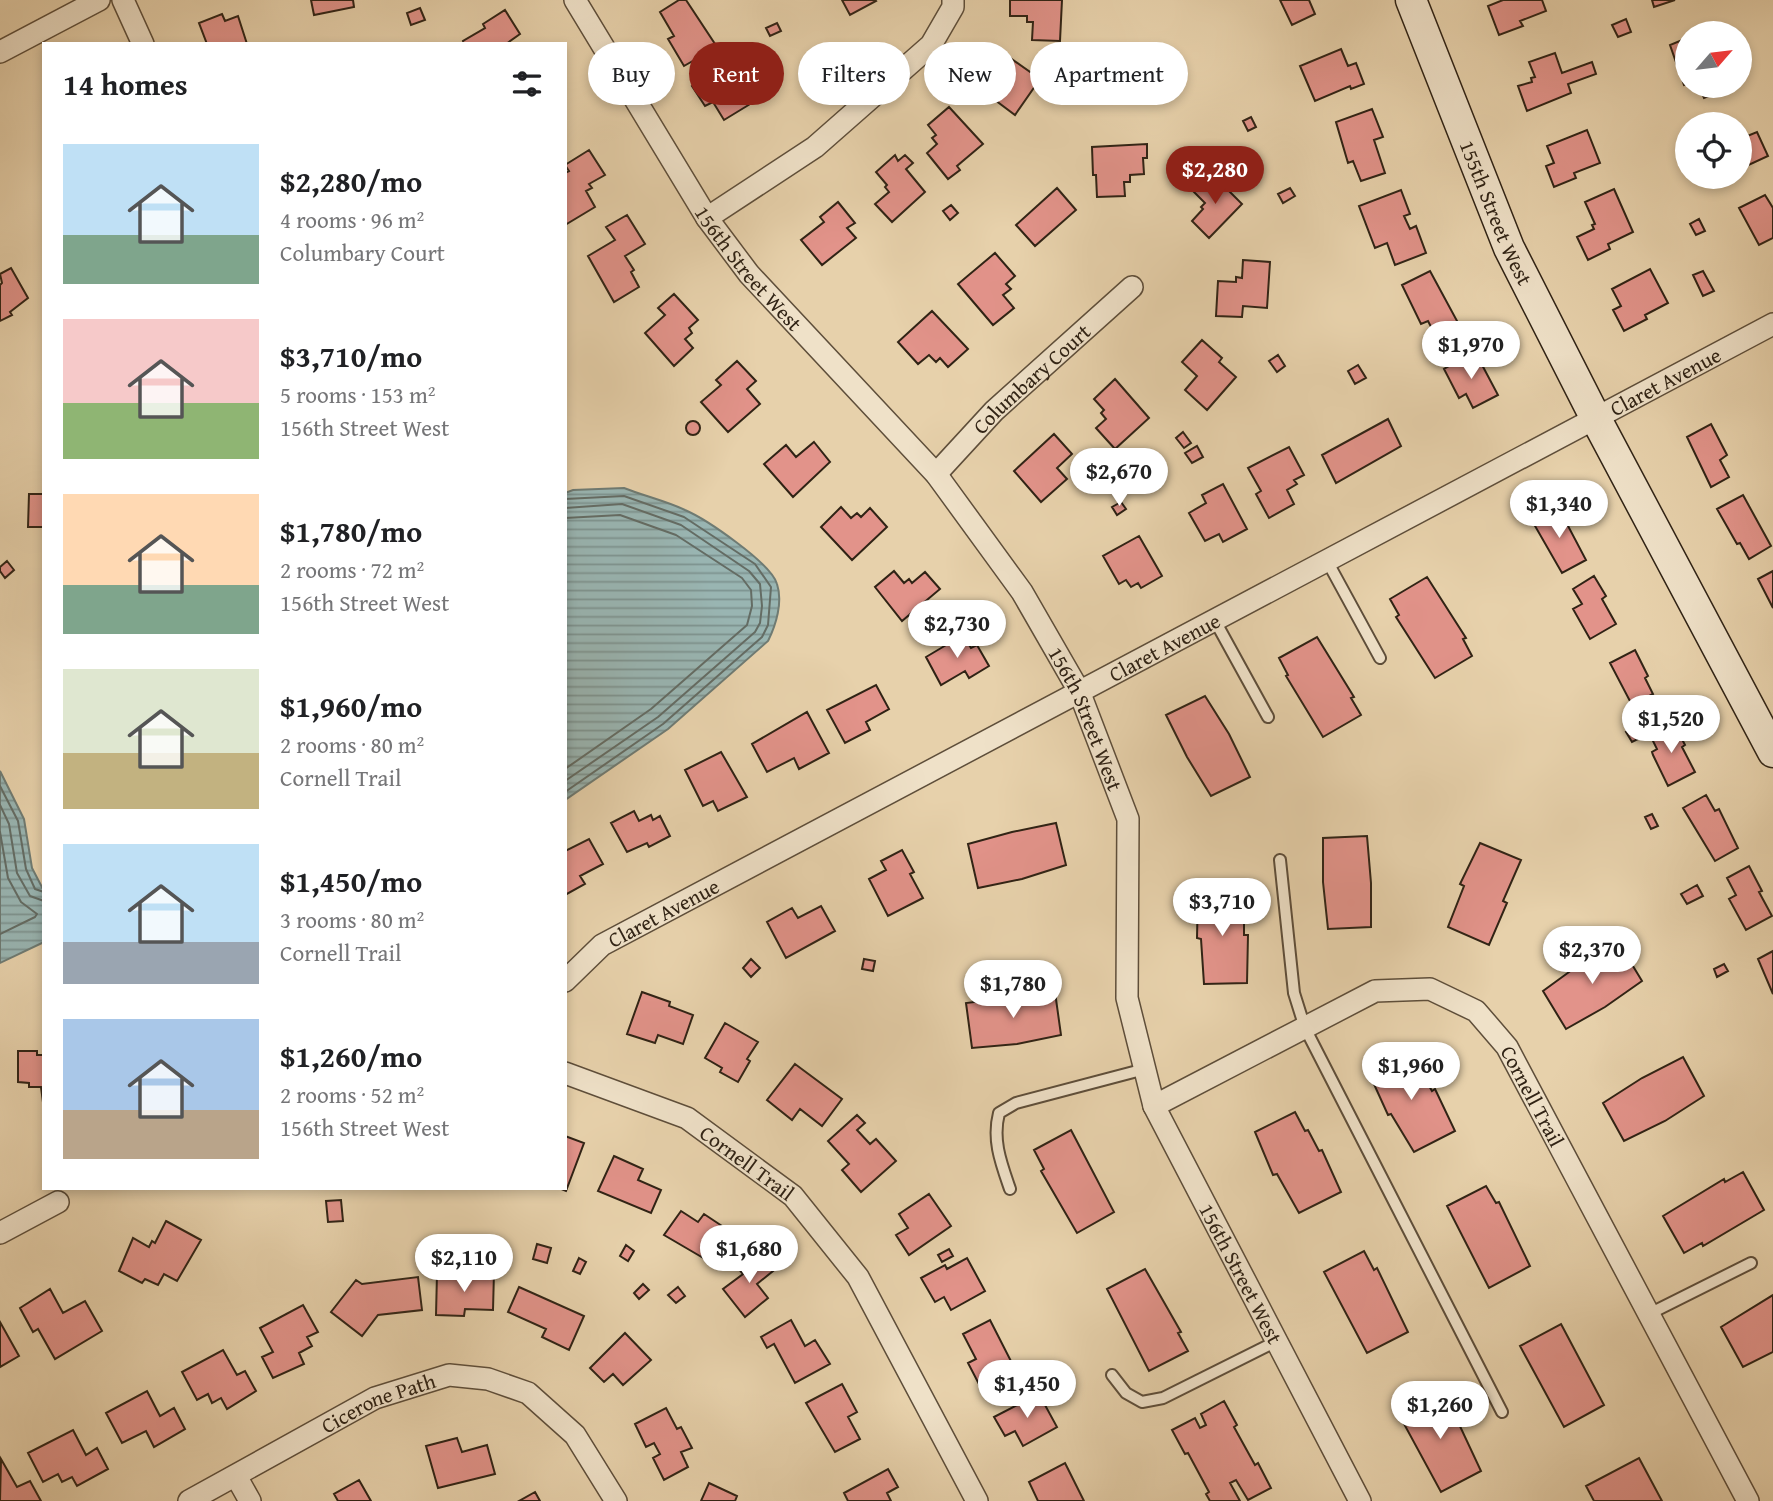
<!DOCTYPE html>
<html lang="en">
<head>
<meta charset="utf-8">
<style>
	:root { --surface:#fff; --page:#f6f6f6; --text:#202124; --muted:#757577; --accent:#8f2418 }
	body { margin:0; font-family:"Gentium Book Plus",serif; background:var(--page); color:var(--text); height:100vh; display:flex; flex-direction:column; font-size:26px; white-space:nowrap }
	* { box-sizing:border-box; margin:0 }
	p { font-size:23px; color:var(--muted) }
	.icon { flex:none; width:38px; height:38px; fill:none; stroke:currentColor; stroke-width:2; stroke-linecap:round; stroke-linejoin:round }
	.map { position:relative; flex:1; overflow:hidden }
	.panel { position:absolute; left:42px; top:42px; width:525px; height:1148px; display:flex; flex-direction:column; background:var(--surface); border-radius:0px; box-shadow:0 4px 10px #0003 }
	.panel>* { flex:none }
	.top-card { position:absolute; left:588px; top:42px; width:665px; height:63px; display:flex; gap:14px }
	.needle { width:46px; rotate:62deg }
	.fabs { position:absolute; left:1675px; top:21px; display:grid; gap:14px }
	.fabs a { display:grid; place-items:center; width:77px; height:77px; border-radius:50%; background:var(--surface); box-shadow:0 4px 10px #0003; font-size:35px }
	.price { position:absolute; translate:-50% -60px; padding:0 16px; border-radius:24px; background:#fff; color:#222; font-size:23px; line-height:46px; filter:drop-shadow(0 2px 4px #0008) }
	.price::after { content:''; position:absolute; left:50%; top:42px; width:21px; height:16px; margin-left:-10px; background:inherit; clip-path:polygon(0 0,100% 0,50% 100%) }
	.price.active { background:var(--accent); color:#fff }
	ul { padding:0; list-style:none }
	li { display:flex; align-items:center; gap:21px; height:175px; padding:0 21px }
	li span { display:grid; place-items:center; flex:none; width:196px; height:140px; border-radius:0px; color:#555 }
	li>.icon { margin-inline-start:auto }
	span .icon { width:84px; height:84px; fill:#fffc; stroke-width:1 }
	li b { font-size:30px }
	h2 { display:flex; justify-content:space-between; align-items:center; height:84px; padding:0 21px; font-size:30px }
	.tag { padding:0 24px; border-radius:32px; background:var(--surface); box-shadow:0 4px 10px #0003; font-size:24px; line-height:63px }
	.tag.active { background:var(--accent); color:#fff }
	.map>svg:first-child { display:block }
	.water { fill:url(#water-rules); stroke:#6f7b73; stroke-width:2 }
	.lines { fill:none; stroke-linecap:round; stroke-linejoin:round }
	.shore { stroke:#646c64; stroke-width:2 }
	.building { fill:#e2938a; stroke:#302315; stroke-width:2 }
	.lane-casing { stroke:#5e4e3a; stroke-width:14 }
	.street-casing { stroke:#5e4e3a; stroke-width:24 }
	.secondary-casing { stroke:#302315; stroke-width:33 }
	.lane { stroke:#efe1c8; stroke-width:10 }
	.street { stroke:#efe1c8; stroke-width:21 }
	.secondary { stroke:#efe1c8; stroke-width:30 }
	.labels { text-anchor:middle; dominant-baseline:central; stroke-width:6; stroke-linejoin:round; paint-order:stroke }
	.street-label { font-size:21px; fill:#302315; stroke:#efe1c8 }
</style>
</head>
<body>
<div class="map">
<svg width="1773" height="1501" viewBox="0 0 1773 1501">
	<defs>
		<pattern id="water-rules" width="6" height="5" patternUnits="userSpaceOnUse" patternTransform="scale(1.75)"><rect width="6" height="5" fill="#99b5b2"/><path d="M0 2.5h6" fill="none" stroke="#7d9390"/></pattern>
	</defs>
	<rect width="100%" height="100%" fill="#e7d1ab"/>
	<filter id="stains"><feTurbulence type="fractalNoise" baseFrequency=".00286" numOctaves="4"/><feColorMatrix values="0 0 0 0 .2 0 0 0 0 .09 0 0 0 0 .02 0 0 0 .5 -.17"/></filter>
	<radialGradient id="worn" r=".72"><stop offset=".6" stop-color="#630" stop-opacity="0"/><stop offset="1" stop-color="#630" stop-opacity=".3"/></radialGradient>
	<path class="water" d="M624,488C644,496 666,501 685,510C706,519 771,563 777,584C783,602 776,625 768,641L668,729L565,800V493L573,490Z
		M0,771L24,819L32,868L44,891V942L0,963Z"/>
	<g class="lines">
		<path class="shore" d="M565,499L624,496L684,517L755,564L771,587L768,625L762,637L663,724L565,792
			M565,508L622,504L681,525L749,571L760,584L762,606L760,623L755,632L658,717L565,781
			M565,518L620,515L676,535L742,578L751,590L752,606L747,625L651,709L565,769
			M0,786L18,821L26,869L35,889L44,892
			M0,805L9,824L17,873L30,896L44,901
			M0,832L8,878L21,902L37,914L35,917L0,934"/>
	</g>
	<path class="building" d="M311,0H353L354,7L314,15Z
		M679,0H686L717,47L684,66L668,39L674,36L660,12Z
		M842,0H875L876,1L850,15Z
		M1010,0H1062L1060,41L1032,40L1033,22H1027V16H1010Z
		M1280,0H1309L1315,14L1292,25Z
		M1503,0H1542L1546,11L1520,21L1523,26L1499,35L1488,6Z
		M1652,0H1675L1654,7Z
		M420,8L425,20L411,25L407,13Z
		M505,10L520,34L506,44H464L463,41L485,28L483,24Z
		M222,14L225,21L238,16L247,44H207L199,23Z
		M1626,19L1631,32L1618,37L1612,25Z
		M777,23L781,31L770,36L766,28Z
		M1687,38V84L1684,85L1670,45Z
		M1341,49L1348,66L1356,63L1364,84L1351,89L1350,86L1315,101L1300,66Z
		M999,50L1040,79L1015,115L991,97L1001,82L985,70Z
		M1555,53L1562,73L1592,62L1596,74L1568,84L1571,93L1527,111L1518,86L1532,82L1531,78L1535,77L1529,62Z
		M848,59L853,67L847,72L841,63Z
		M739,62L760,98L724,120L713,102L705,106L692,86L716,72L718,75Z
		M1082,86H1094L1095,94H1083Z
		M1699,86H1734L1704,98Z
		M949,107L983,144L957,166L960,170L948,179L927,153L937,144L932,138L936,135L928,125Z
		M1372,109L1383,137L1374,140L1385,173L1361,181L1353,161L1348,163L1336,122Z
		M1251,117L1256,127L1248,131L1243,121Z
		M1587,130L1600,163L1574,173L1576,178L1554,187L1546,166L1554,163L1547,146Z
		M1742,132L1745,137L1757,132L1768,156L1740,169V133Z
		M1147,144V158H1143L1144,174L1130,175V182H1124L1125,196L1097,197L1096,175H1093L1092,147Z
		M589,150L605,175L589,184L592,188L586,191L595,207L565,225V173L569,171L565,165Z
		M895,155L898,161L905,155L913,163L906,169L925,192L892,222L875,204L889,192L885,187L887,185L876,172Z
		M1212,174L1242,204L1209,238L1192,221L1203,209L1201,207L1205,203L1194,192Z
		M1057,188L1076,210L1035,246L1016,225Z
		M1290,188L1295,196L1283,203L1278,194Z
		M1614,189L1633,232L1608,244L1610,249L1588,260L1577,237L1594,229L1592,225L1595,224L1585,202Z
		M1401,190L1410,214L1404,216L1410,229L1416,226L1426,253L1395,265L1387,243L1375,248L1359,206Z
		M1765,195L1773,208V238L1759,245L1739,208Z
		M838,202L855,223L847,228L856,238L822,265L801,240L824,222L820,217Z
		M951,205L958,213L950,220L943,211Z
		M627,215L645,244L625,256L634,270L631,272L639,287L614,302L588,256L615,240L606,227Z
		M1699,219L1705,231L1696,235L1690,224Z
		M995,253L1015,276L1006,284L1011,289L1003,295L1014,308L993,325L958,284Z
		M1243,260L1270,262L1267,308L1243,306L1242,317L1216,316L1218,281L1236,282V277L1242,278Z
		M11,268L28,298L10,312L12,315L0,321V285L2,283L0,274Z
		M1650,269L1668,303L1645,315L1647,319L1624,331L1613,310L1621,306L1612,289Z
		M1430,271L1463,332L1440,344L1428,321L1421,324L1402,285Z
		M1703,271L1714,291L1703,296L1693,275Z
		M674,294L698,320L689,328L692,333L685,339L693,348L674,366L645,333L665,315L658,308Z
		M932,311L968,349L948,367L940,358L936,362L929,355L918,364L898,342Z
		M1202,340L1222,358L1219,362L1236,377L1207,410L1185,390L1197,376L1182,362Z
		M1470,354L1476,366L1481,363L1498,395L1473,408L1466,394L1459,398L1444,369Z
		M1278,355L1285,366L1277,372L1269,361Z
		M737,361L756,381L747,389L760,404L728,432L701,402L721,385L716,380Z
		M1358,365L1366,378L1355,384L1348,371Z
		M1115,379L1149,418L1115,449L1096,428L1106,419L1101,413L1104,410L1094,399Z
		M1388,419L1401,446L1336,483L1322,455Z
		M686 428a7 7 0 1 1 14 0a7 7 0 1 1-14 0Z
		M1711,424L1727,455L1720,460L1729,477L1711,487L1687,437Z
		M1183,432L1191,443L1184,448L1176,438Z
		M1054,434L1072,454L1057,468L1067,479L1041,502L1014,471Z
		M814,442L830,462L793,497L764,464L786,445L796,457Z
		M1197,446L1203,457L1192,463L1185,453Z
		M1289,447L1304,475L1294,480L1297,484L1287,490L1294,504L1269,518L1256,494L1261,491L1248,468Z
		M1223,484L1247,529L1223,542L1219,534L1205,541L1189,513L1206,503L1202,495Z
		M29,494H44V527H28Z
		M1743,495L1771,546L1749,559L1740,543L1737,544L1717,509Z
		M1121,502L1126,509L1117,515L1112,507Z
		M841,507L851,518L857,513L861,517L870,508L887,527L852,560L821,527Z
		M1553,507L1562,524L1566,522L1586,560L1562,573L1531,519Z
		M1139,536L1162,576L1141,588L1138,583L1131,587L1126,580L1119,584L1103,556Z
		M7,561L14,570L5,578L0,571V567Z
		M894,571L904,583L909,579L912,583L925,572L940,589L902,621L875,587Z
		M1773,571V608L1758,579Z
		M1594,576L1606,596L1602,599L1616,624L1590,639L1573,609L1582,604L1573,589Z
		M1427,577L1466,638L1463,639L1472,656L1435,678L1396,617L1399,615L1390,599Z
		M963,635L971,648L977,645L989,666L969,678L965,671L941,685L926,657Z
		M1317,637L1354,697L1351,698L1361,715L1323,737L1286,676L1288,675L1279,658Z
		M1635,650L1648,676L1645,678L1653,694L1632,705L1610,663Z
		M876,685L889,709L866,722L870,730L845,743L827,710Z
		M1205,696L1229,734L1250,777L1211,796L1187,757L1166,715Z
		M807,712L829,753L799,769L794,758L767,772L752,744Z
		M1673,722L1685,745L1682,747L1695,772L1668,786L1653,755L1652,752L1657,749L1650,735Z
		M1637,726L1642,737L1632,742L1626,732Z
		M721,752L747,797L718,811L713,801L703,806L685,770Z
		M1706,795L1715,811L1719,809L1738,848L1715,861L1683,808Z
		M634,811L639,821L651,815L653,820L660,816L670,836L649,847L647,843L627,852L611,823Z
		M1652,814L1658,826L1651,829L1645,817Z
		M1056,823L1066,865L1022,879L978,888L968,844L1012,832Z
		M1367,836L1371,883V927L1328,929L1323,882V838Z
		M589,839L603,864L580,876L585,884L565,895V851Z
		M1480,843L1521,860L1503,901L1507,903L1489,945L1448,927L1464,886L1460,884Z
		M902,850L914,872L910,874L923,898L888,916L869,879L886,870L881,861Z
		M1749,866L1762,891L1759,892L1772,916L1746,930L1729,899L1736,895L1727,878Z
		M1697,885L1703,896L1687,904L1681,894Z
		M1198,892H1240V912H1244V935H1248L1247,983L1204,984L1201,939L1197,938Z
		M821,906L835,931L786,958L767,922L792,908L798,918Z
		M1619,943L1642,981L1605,1007L1566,1029L1543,991L1580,964Z
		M1773,951V994L1758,959Z
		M751,959L760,968L751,977L743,968Z
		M864,959L875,961L873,971L862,969Z
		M1724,964L1728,971L1717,977L1714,969Z
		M642,992L670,1002L669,1006L693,1015L683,1044L658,1035L655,1043L627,1034Z
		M1055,992L1061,1035L1017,1044L972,1048L966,1003Z
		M725,1023L758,1042L747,1059L750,1061L738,1082L720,1072L722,1068L705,1058Z
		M18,1051H37V1055H44V1110L41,1087H29V1083L18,1082Z
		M1409,1051L1432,1091L1435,1089L1455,1131L1414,1152L1391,1114L1388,1115L1368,1071Z
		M1683,1057L1704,1096L1665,1121L1624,1141L1603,1103L1642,1078Z
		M795,1064L842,1099L822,1126L800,1109L792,1120L767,1100Z
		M1295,1112L1305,1131L1308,1130L1319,1151L1322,1150L1341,1192L1299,1213L1277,1174L1273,1175L1255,1132Z
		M857,1115L865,1123L857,1130L870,1144L876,1139L896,1161L861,1192L842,1170L849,1164L828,1141Z
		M1071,1130L1114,1212L1077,1233L1041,1171L1044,1169L1034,1150Z
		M565,1136L584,1143L566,1191L559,1188H565Z
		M614,1156L643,1169L638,1180L661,1190L651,1213L598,1191Z
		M1743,1172L1764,1210L1703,1246L1702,1243L1684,1253L1663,1216L1724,1179L1725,1182Z
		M1486,1186L1496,1203L1499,1202L1530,1266L1489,1288L1447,1206Z
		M929,1194L951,1226L909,1255L896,1235L908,1228L899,1214Z
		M341,1200L343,1221L328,1222L326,1201Z
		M681,1211L698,1222L704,1214L725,1228L705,1259L664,1235Z
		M166,1221L201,1240L177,1281L164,1274L158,1285L145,1279L142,1283L119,1271L133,1238L149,1247L152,1241L155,1243Z
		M537,1244L551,1248L547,1263L533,1259Z
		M626,1245L634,1251L628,1261L620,1256Z
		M949,1249L953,1256L942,1262L938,1255Z
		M1364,1251L1374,1270L1377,1268L1408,1332L1367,1353L1324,1272Z
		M758,1252L773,1271L757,1284L768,1298L745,1317L723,1289L743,1274L738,1268Z
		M579,1258L586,1262L580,1274L573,1271Z
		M967,1258L985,1291L951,1310L944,1297L935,1302L921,1278L945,1265L947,1269Z
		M1145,1269L1181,1332L1178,1333L1188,1351L1149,1371L1107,1289Z
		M478,1272H494L493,1310L465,1309L464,1316L436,1315L437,1274L468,1275V1278L478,1279Z
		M418,1277L422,1310L378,1315L362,1336L331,1312L356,1280L362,1284Z
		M643,1284L649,1290L639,1299L634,1293Z
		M519,1287L584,1316L569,1350L542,1337L546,1329L508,1312Z
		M678,1287L685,1296L676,1303L668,1295Z
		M50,1289L63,1313L85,1301L102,1331L55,1359L38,1329L33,1332L20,1308Z
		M1773,1295V1352L1743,1367L1721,1327Z
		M303,1305L318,1332L307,1337L312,1346L299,1353L304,1364L273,1378L262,1357L273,1352L260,1328Z
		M791,1320L805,1346L815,1340L830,1364L795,1383L774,1344L767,1348L761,1337Z
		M990,1320L1016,1371L981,1388L968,1363L976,1359L963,1334Z
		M0,1322L19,1356L0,1367Z
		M1561,1324L1604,1405L1564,1427L1520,1346Z
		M625,1333L651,1360L623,1385L613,1374L604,1382L590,1368Z
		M223,1350L237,1375L245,1371L256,1391L227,1409L221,1398L212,1403L208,1394L197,1400L182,1372Z
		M842,1384L857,1412L848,1417L860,1439L835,1452L806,1403Z
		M1012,1388L1016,1394L1006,1399L1003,1393Z
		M1438,1390L1448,1409L1451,1407L1481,1471L1441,1492L1397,1411Z
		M147,1391L160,1416L174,1408L185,1429L154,1447L146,1431L122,1443L106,1413Z
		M1039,1394L1057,1427L1023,1446L1015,1431L1005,1436L994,1417Z
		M1224,1401L1237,1425L1234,1427L1255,1465L1258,1463L1271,1488L1248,1500L1236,1480L1230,1483L1240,1501H1210L1206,1494L1209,1492L1188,1453L1185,1454L1172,1430L1195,1418L1200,1428L1206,1425L1201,1414Z
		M666,1408L677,1429L681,1427L692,1448L681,1452L688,1467L664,1480L653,1458L660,1454L654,1443L646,1447L635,1424Z
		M73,1430L86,1455L97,1448L108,1469L77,1486L72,1477L62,1482L58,1474L43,1482L28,1453Z
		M457,1438L462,1452L487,1445L495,1474L438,1488L426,1446Z
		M1639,1458L1662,1501H1594L1586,1486Z
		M1,1459L17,1487L30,1481L41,1501H0Z
		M1065,1463L1084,1501H1038L1029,1482Z
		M888,1469L898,1487L887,1493L891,1501H848L844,1493Z
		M359,1480L371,1501H338L334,1494Z
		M709,1483L737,1496L735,1501H701Z
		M535,1492L540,1501H519Z"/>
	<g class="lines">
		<defs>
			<path id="lane" d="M1326,559L1380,658
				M1214,619L1268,717
				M1280,860L1294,993L1305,1028L1502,1412
				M1010,1189C1001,1163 992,1140 999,1113L1016,1103L1145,1069
				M1649,1314L1751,1263
				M1112,1375L1126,1393L1142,1402L1163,1398L1277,1341"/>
			<g id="street">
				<path d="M123,0L143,44"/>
				<path id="s1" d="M575,0L707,218L749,274L936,474L1022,592L1079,691L1128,819L1127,998L1154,1106L1360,1501"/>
				<path d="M0,52L99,0"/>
				<path d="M707,218L815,147L931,45L953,7V0"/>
				<path id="s2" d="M936,474L994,411L1132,287"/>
				<path id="s3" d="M565,981L602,945L1773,324"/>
				<path id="s4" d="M565,1073L687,1118L793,1196L858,1277L977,1501"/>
				<path id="s5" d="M1154,1106L1375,991L1430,989L1476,1011L1507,1047L1748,1501"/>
				<path d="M0,1233L58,1202"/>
				<path d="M236,1476L250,1501"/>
				<path id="s6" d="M189,1501L375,1398L449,1375L488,1379L528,1393L575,1435L616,1501"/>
			</g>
			<g id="secondary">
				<path id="s7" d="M1411,0L1509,248L1595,417L1773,752"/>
			</g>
		</defs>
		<use href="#lane" class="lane-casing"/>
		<use href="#street" class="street-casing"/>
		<use href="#secondary" class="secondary-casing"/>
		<use href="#lane" class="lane"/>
		<use href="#street" class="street"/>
		<use href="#secondary" class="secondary"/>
	</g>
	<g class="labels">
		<g class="street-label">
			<text stroke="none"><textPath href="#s7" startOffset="229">155th Street West</textPath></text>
			<text stroke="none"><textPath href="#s1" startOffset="320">156th Street West</textPath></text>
			<text stroke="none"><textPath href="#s2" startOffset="135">Columbary Court</textPath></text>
			<text stroke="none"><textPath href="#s3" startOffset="1255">Claret Avenue</textPath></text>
			<text stroke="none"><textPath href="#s3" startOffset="688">Claret Avenue</textPath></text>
			<text stroke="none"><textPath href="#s1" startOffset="887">156th Street West</textPath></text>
			<text stroke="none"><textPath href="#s3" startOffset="121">Claret Avenue</textPath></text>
			<text stroke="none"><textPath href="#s5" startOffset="458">Cornell Trail</textPath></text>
			<text stroke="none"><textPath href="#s4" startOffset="205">Cornell Trail</textPath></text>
			<text stroke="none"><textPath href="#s1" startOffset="1475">156th Street West</textPath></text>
			<text stroke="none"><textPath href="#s6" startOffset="214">Cicerone Path</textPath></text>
		</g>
	</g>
	<rect width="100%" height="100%" filter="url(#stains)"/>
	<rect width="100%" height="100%" fill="url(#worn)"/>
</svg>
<div class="fabs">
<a><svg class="needle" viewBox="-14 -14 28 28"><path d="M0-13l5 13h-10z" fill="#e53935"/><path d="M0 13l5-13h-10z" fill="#757577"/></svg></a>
<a><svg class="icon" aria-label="locate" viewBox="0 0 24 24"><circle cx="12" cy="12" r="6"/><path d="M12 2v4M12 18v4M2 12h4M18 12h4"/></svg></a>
</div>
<b class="price active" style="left:1215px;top:206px">$2,280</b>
<b class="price" style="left:1471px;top:381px">$1,970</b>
<b class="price" style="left:1119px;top:508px">$2,670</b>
<b class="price" style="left:1559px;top:540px">$1,340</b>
<b class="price" style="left:957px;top:660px">$2,730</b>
<b class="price" style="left:1671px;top:755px">$1,520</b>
<b class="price" style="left:1222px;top:938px">$3,710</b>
<b class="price" style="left:1592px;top:986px">$2,370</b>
<b class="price" style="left:1013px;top:1020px">$1,780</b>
<b class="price" style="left:1411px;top:1102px">$1,960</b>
<b class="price" style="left:749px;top:1285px">$1,680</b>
<b class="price" style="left:464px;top:1294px">$2,110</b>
<b class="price" style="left:1027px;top:1420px">$1,450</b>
<b class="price" style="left:1440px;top:1441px">$1,260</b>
<div class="top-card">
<a class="tag">Buy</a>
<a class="tag active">Rent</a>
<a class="tag">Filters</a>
<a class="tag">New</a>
<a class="tag">Apartment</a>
</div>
<section class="panel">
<h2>14 homes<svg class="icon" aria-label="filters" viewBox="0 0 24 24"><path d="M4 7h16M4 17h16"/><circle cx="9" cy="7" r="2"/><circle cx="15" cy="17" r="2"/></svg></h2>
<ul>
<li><span style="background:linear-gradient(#bfe0f5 65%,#7fa58c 0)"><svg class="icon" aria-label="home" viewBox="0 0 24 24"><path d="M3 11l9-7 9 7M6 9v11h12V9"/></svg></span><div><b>$2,280/mo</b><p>4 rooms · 96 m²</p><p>Columbary Court</p></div></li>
<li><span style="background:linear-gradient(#f6c9c9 60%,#8fb573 0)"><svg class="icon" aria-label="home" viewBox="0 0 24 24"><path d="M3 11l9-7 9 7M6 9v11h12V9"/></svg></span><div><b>$3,710/mo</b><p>5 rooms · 153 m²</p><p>156th Street West</p></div></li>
<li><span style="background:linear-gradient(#ffd9b3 65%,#7fa58c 0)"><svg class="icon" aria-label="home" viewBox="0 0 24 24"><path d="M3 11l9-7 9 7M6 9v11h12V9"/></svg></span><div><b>$1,780/mo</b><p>2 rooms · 72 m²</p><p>156th Street West</p></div></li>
<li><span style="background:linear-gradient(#dfe7d0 60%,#c2b280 0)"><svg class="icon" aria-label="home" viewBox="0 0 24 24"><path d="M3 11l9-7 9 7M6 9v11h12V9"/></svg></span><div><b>$1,960/mo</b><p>2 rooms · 80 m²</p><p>Cornell Trail</p></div></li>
<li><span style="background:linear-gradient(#bfe0f5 70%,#9aa5b1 0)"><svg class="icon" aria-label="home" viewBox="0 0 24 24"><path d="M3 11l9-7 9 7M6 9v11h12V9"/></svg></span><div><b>$1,450/mo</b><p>3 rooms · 80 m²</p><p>Cornell Trail</p></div></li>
<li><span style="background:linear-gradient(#a9c7e8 65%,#b9a48a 0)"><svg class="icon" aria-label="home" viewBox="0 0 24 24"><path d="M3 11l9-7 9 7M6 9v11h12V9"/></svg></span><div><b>$1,260/mo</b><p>2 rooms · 52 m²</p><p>156th Street West</p></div></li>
</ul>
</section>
</div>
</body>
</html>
